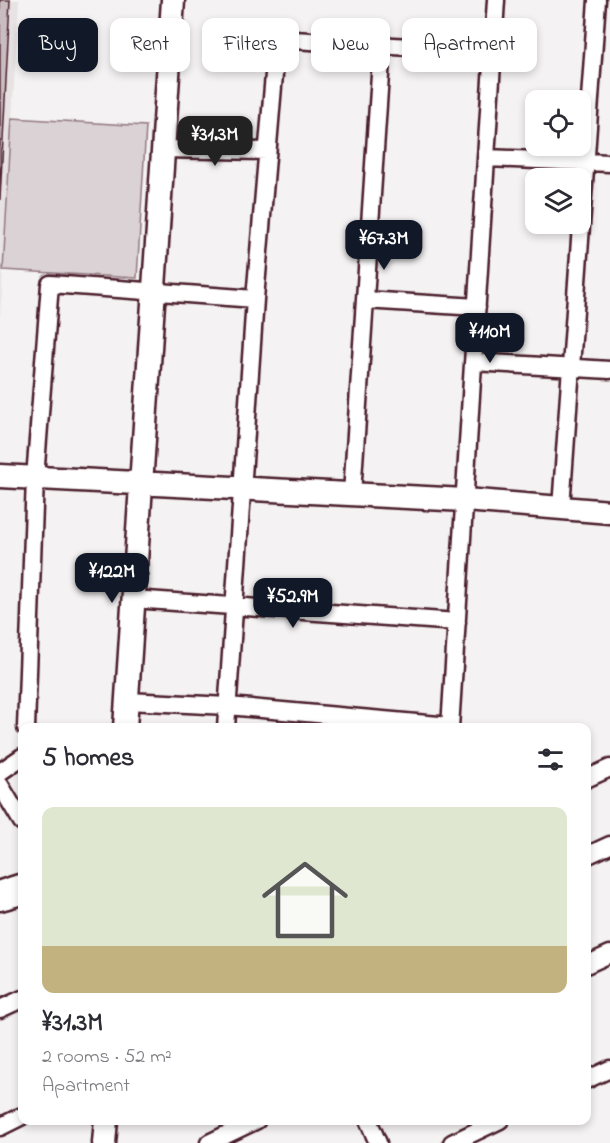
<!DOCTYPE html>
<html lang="en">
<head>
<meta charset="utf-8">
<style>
	:root { --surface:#fff; --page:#f7f7f7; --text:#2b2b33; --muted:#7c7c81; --accent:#111827 }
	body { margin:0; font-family:"Indie Flower",sans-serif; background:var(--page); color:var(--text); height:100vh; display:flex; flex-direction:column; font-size:22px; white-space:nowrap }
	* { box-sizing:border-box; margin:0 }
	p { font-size:20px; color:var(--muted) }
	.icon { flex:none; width:33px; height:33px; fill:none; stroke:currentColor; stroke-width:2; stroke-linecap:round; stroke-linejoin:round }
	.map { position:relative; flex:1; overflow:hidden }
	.drawer { position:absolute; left:18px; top:723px; width:573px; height:402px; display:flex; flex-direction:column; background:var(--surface); border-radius:12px; box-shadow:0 3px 9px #0003 }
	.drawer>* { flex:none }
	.guide { position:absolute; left:18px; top:18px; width:574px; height:54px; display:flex; gap:12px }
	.controls { position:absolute; left:525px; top:90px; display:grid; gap:12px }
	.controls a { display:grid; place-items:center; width:66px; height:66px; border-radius:12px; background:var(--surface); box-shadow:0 3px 9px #0003; font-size:30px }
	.price { position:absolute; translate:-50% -51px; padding:0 14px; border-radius:12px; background:var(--accent); color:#fff; font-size:20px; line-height:39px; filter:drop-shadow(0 2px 3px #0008) }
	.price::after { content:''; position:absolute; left:50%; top:36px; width:18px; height:14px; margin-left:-9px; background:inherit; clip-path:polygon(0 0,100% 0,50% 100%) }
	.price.active { background:#222; color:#fff }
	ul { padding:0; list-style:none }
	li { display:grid; align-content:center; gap:12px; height:318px; padding:0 24px }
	li span { display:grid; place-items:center; height:186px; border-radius:12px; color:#555 }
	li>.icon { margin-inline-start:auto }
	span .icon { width:108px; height:108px; fill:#fffc; stroke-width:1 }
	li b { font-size:26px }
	h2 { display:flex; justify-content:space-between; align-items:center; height:72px; padding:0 24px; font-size:26px }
	.tag { padding:0 21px; border-radius:12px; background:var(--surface); box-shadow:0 3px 9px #0003; font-size:21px; line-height:54px }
	.tag.active { background:var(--accent); color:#fff }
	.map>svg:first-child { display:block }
	.built { fill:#e7e2e3 }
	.green { fill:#dbd2d5; stroke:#927880; stroke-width:1.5 }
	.building { fill:#cabdc1; stroke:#4a1f2b; stroke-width:1.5 }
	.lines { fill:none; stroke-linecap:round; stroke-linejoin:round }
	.street-casing { stroke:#4a1f2b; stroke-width:21 }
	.secondary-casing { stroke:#4a1f2b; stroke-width:27 }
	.street { stroke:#fff; stroke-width:16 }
	.secondary { stroke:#fff; stroke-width:22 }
</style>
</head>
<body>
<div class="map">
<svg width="610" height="1143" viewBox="0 0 610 1143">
	<rect width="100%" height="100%" fill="#f4f2f2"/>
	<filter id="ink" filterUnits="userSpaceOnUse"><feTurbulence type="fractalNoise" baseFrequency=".0167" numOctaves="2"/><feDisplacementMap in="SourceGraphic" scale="12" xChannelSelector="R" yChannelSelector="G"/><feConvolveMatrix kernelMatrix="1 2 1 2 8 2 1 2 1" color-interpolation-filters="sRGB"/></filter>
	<g filter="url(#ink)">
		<path class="built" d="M0,0H19L0,319Z"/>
		<path class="green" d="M12,118L146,126L137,278L3,270Z"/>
		<path class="building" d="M0,0H10L0,200Z"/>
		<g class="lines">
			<defs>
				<path id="street" d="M163,149L267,151
					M486,158L610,163
					M365,300L477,307
					M473,362L610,370
					M352,494L382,45
					M561,508L597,0
					M133,599L457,622
					M127,701L228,706L450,726
					M26,728L35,478L50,284L255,299
					M226,728L255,299L277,39L493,52
					M450,728L496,0
					M0,772L22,757
					M586,779L610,768
					M0,785L22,822
					M586,856L610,845
					M0,889L22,882
					M0,902L22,896
					M586,965L610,954
					M0,1009L22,999
					M586,1080L610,1069
					M368,1120L378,1143
					M0,1127L22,1116
					M209,1143L257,1120
					M452,1143L500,1120"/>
				<path id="secondary" d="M0,476L465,500L610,512
					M125,728L173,0
					M104,1143L106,1120"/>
			</defs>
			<use href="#street" class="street-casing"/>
			<use href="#secondary" class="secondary-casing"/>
			<use href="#street" class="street"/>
			<use href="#secondary" class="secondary"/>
		</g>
	</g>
</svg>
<div class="controls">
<a><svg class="icon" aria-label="locate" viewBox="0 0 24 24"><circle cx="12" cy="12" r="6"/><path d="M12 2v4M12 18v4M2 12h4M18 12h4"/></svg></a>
<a><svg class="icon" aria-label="layers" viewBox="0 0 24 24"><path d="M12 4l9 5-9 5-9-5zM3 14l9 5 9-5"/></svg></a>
</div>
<b class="price active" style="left:215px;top:167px">¥31.3M</b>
<b class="price" style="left:384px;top:271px">¥67.3M</b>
<b class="price" style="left:490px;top:364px">¥110M</b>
<b class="price" style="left:112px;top:604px">¥122M</b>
<b class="price" style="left:293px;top:629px">¥52.9M</b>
<div class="guide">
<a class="tag active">Buy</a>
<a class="tag">Rent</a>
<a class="tag">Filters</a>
<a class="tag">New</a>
<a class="tag">Apartment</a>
</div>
<section class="drawer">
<h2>5 homes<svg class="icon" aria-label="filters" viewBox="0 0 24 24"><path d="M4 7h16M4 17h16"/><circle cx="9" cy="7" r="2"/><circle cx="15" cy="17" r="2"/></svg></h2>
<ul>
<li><span style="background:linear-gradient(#dfe7d0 75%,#c2b280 0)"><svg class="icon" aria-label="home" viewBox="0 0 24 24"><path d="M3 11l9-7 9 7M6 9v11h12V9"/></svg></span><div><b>¥31.3M</b><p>2 rooms · 52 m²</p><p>Apartment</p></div></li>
</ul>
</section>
</div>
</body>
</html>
